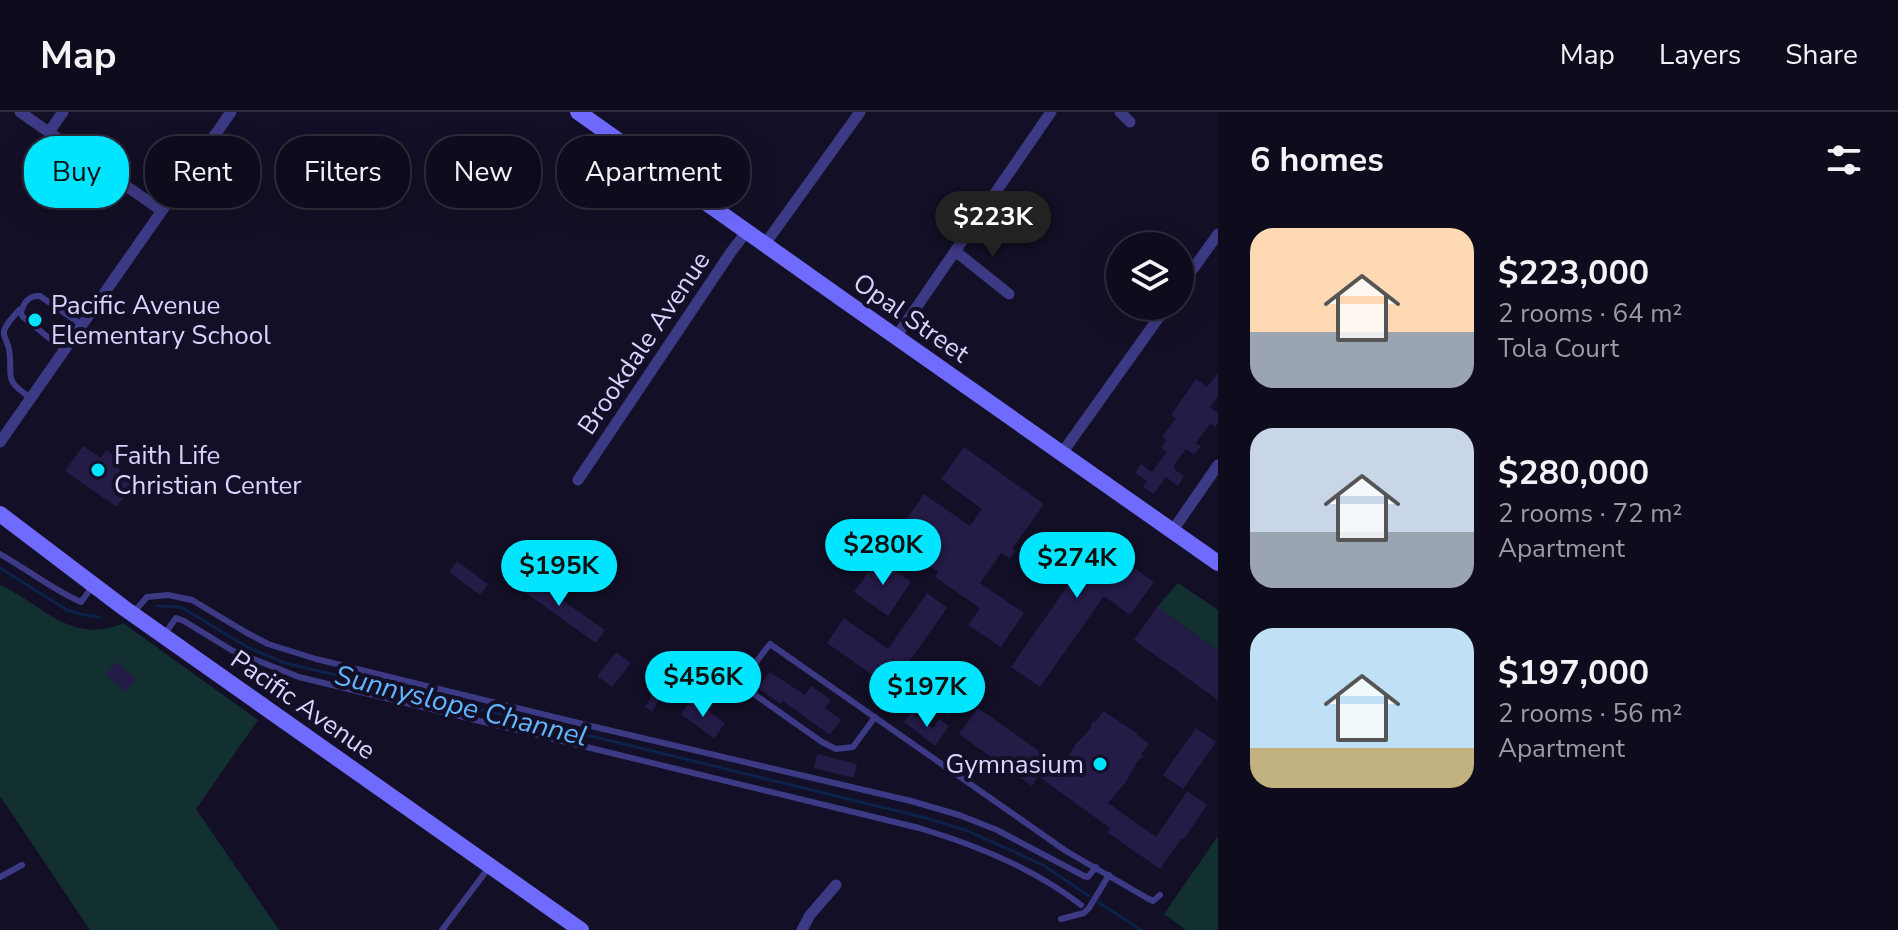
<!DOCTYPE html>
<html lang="en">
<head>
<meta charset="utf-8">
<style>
	:root { --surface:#0e0b1c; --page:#1c1929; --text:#f1f3f6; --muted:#9b9ba3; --line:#2e2b3b; --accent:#00e5ff }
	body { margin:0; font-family:"Nunito Sans",sans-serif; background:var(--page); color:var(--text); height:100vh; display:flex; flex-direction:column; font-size:30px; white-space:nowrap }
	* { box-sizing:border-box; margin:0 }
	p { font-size:26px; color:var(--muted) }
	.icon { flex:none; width:44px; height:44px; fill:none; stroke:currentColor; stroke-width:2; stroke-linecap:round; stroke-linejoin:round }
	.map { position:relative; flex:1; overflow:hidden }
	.sheet { display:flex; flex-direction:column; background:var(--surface); width:680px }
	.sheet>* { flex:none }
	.hud { position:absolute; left:24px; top:24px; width:760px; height:72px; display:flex; gap:16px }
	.controls { position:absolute; left:1106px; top:120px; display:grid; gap:16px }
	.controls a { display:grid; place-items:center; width:88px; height:88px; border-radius:50%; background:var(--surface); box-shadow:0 8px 32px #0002,0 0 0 2px var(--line); font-size:40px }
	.price { position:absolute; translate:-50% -68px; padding:0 18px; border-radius:28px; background:var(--accent); color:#111; font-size:26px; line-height:52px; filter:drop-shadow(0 2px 4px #0008) }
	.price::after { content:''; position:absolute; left:50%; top:48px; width:24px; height:18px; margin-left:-12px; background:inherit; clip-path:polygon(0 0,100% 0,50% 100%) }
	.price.selected { background:#222; color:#fff }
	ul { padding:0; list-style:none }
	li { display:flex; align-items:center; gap:24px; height:200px; padding:0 32px }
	li span { display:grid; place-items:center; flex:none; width:224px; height:160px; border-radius:24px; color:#555 }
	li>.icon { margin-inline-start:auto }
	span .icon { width:96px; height:96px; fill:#fffc; stroke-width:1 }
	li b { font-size:34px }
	h2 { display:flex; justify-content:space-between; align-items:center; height:96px; padding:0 32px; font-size:34px }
	.tag { padding:0 28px; border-radius:32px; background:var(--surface); box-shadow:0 8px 32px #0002,0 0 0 2px var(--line); font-size:28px; line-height:72px }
	.tag.selected { background:var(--accent); color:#111 }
	header { display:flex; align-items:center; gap:48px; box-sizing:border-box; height:112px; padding:0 40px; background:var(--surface); border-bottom:2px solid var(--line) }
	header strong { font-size:38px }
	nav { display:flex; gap:44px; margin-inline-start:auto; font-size:28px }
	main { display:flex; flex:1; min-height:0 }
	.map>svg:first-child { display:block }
	.green { fill:#12302f }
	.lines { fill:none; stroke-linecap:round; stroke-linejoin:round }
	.stream { stroke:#0c2248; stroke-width:3 }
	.building { fill:#241b47 }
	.lane { stroke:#3d3a85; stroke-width:6 }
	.street { stroke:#3d3a85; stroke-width:11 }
	.secondary { stroke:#6f6bff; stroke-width:16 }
	.poi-dot { fill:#00e5ff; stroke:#130f26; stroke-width:3 }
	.labels { text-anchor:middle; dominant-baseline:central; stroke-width:8; stroke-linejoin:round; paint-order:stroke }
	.poi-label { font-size:26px; fill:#d9d4ff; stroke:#130f26; text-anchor:start }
	.street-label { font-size:26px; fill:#d9d4ff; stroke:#130f26 }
	.water-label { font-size:28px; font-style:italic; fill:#62b6ff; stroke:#130f26 }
</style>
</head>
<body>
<header>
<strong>Map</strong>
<nav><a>Map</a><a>Layers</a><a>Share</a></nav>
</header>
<main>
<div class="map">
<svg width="1218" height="818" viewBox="0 0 1218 818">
	<rect width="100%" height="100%" fill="#130f26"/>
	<path class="green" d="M1178,471L1218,498V539L1157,495Z
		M0,473C42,492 72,534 123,511L258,608L196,697L279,818H90L0,684Z
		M1218,724V818H1186L1164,802Z"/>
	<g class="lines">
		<path class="stream" d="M0,456L67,498L80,502L99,505
			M157,494L181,495L247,535L285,551L538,611L926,706L968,719L1043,753L1089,784
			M1098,790L1141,818"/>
	</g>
	<path class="building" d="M1218,261V284L1210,295L1218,301V310L1215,315L1210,312L1196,331L1201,334L1194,343L1186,337L1174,353L1175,354L1174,357L1184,364L1178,374L1166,365L1154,382L1143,375L1147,369L1135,361L1141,352L1152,360L1167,340L1161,336L1166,328L1162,325L1176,306L1171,303L1196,267L1207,275Z
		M83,334L101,346L106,338L124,351L119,358L135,369L117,395L65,359Z
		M964,335L1044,392L1012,437L1015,439L1010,447L1001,441L980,471L1024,501L1001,535L968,513L980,496L935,465L938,460L892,428L924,382L970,414L982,397L941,367Z
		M1087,423L1154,470L1130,503L1104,484L1040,575L1011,555L1075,463L1056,450L1047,463L1027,448L1044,424L1072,444Z
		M878,447L911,470L888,504L854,480Z
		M457,449L488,472L480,483L449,460Z
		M522,460L605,518L596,531L513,472Z
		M927,481L947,496L908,551L960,588L949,603L923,584L911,601L893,588L898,581L827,531L844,506L888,537Z
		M1157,495L1218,539V588L1134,528Z
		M616,540L631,551L612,575L597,564Z
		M116,550L136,566L126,579L106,563Z
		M770,560L805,583L811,574L831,588L825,596L841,608L830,623L783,589L781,592L758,576Z
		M658,574L665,578L652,600L645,595Z
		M692,587L725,611L714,627L681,602Z
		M978,596L1062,655L1075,633L1090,617L1093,609L1095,611L1103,599L1137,621L1136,622L1149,632L1141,643L1144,644L1137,650L1126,670L1108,691L1156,725L1187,679L1207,693L1184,727L1182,726L1160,757L1107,720L1110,716L1038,664L1032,674L959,622Z
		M911,601L933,616L939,607L949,614L935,634L904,610Z
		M1196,616L1216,630L1183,677L1163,663Z
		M817,642L857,652L854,666L814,656Z"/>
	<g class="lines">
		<path class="lane" d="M19,198C15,203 6,211 4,219C3,225 8,231 9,237C14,266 1,266 31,286
			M64,238L23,205L21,201C23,191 29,183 40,184L82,213
			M0,442C27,457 53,478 81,490L92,475
			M132,502L147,485L168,483L192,488L247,521L268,532L316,547L591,614L911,689L959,703L997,718L1084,764L1088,765L1096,755
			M164,523L176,506L184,509L233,539L299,565L919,716C976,733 1034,756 1081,793
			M875,605L853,635L836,637L822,630L751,580C743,563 759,546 770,532L1066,739L1147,786L1153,789L1160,783
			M0,765L22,753
			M1061,807L1084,801L1089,796L1109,763
			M442,818L490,754"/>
		<path class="street" d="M20,0L162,99
			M1120,0L1130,10
			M49,20L63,0
			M765,132L860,0
			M955,139L1009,182
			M1180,175L1218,122
			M896,225L1051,0
			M0,330L231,0
			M1062,341L1167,194
			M578,368L731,140L747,119
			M1173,418L1218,353
			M802,818L810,803L836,773"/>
		<path class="secondary" d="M578,0L842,187L1218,451
			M0,402L124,496L581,818"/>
	</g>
	<g class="poi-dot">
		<circle cx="35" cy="208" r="8"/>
		<circle cx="98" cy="358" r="8"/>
		<circle cx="1100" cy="652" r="8"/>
	</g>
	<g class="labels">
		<g class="poi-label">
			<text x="51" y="193">Pacific Avenue<tspan x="51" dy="30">Elementary School</tspan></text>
			<text x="114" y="343">Faith Life<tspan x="114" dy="30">Christian Center</tspan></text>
			<text x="1084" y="652" text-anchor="end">Gymnasium</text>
		</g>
		<g class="street-label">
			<text transform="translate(911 206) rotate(35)">Opal Street</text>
			<text transform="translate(644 231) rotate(-56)">Brookdale Avenue</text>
			<text transform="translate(303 593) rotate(35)">Pacific Avenue</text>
		</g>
		<g class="water-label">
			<text transform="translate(461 594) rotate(14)">Sunnyslope Channel</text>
		</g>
	</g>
</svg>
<div class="controls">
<a><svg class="icon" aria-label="layers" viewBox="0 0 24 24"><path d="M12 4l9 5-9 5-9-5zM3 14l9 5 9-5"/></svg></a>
</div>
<b class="price selected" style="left:993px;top:147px">$223K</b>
<b class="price" style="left:883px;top:475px">$280K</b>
<b class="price" style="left:1077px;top:488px">$274K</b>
<b class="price" style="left:559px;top:496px">$195K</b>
<b class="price" style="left:703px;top:607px">$456K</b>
<b class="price" style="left:927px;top:617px">$197K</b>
<div class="hud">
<a class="tag selected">Buy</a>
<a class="tag">Rent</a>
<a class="tag">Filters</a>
<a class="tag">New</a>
<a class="tag">Apartment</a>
</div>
</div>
<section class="sheet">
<h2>6 homes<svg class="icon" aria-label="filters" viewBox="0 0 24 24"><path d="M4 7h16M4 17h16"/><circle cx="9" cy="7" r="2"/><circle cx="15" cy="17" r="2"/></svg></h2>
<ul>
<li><span style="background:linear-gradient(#ffd9b3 65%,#9aa5b1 0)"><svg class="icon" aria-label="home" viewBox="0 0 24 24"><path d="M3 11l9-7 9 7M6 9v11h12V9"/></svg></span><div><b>$223,000</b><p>2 rooms · 64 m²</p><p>Tola Court</p></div></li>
<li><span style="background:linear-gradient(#c9d6e8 65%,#9aa5b1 0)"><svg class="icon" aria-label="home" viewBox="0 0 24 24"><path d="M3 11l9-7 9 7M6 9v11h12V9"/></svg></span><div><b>$280,000</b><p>2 rooms · 72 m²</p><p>Apartment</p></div></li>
<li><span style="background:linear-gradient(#bfe0f5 75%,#c2b280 0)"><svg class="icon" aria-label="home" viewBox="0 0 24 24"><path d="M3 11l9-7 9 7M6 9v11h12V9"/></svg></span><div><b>$197,000</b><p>2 rooms · 56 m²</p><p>Apartment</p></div></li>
</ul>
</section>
</main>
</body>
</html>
